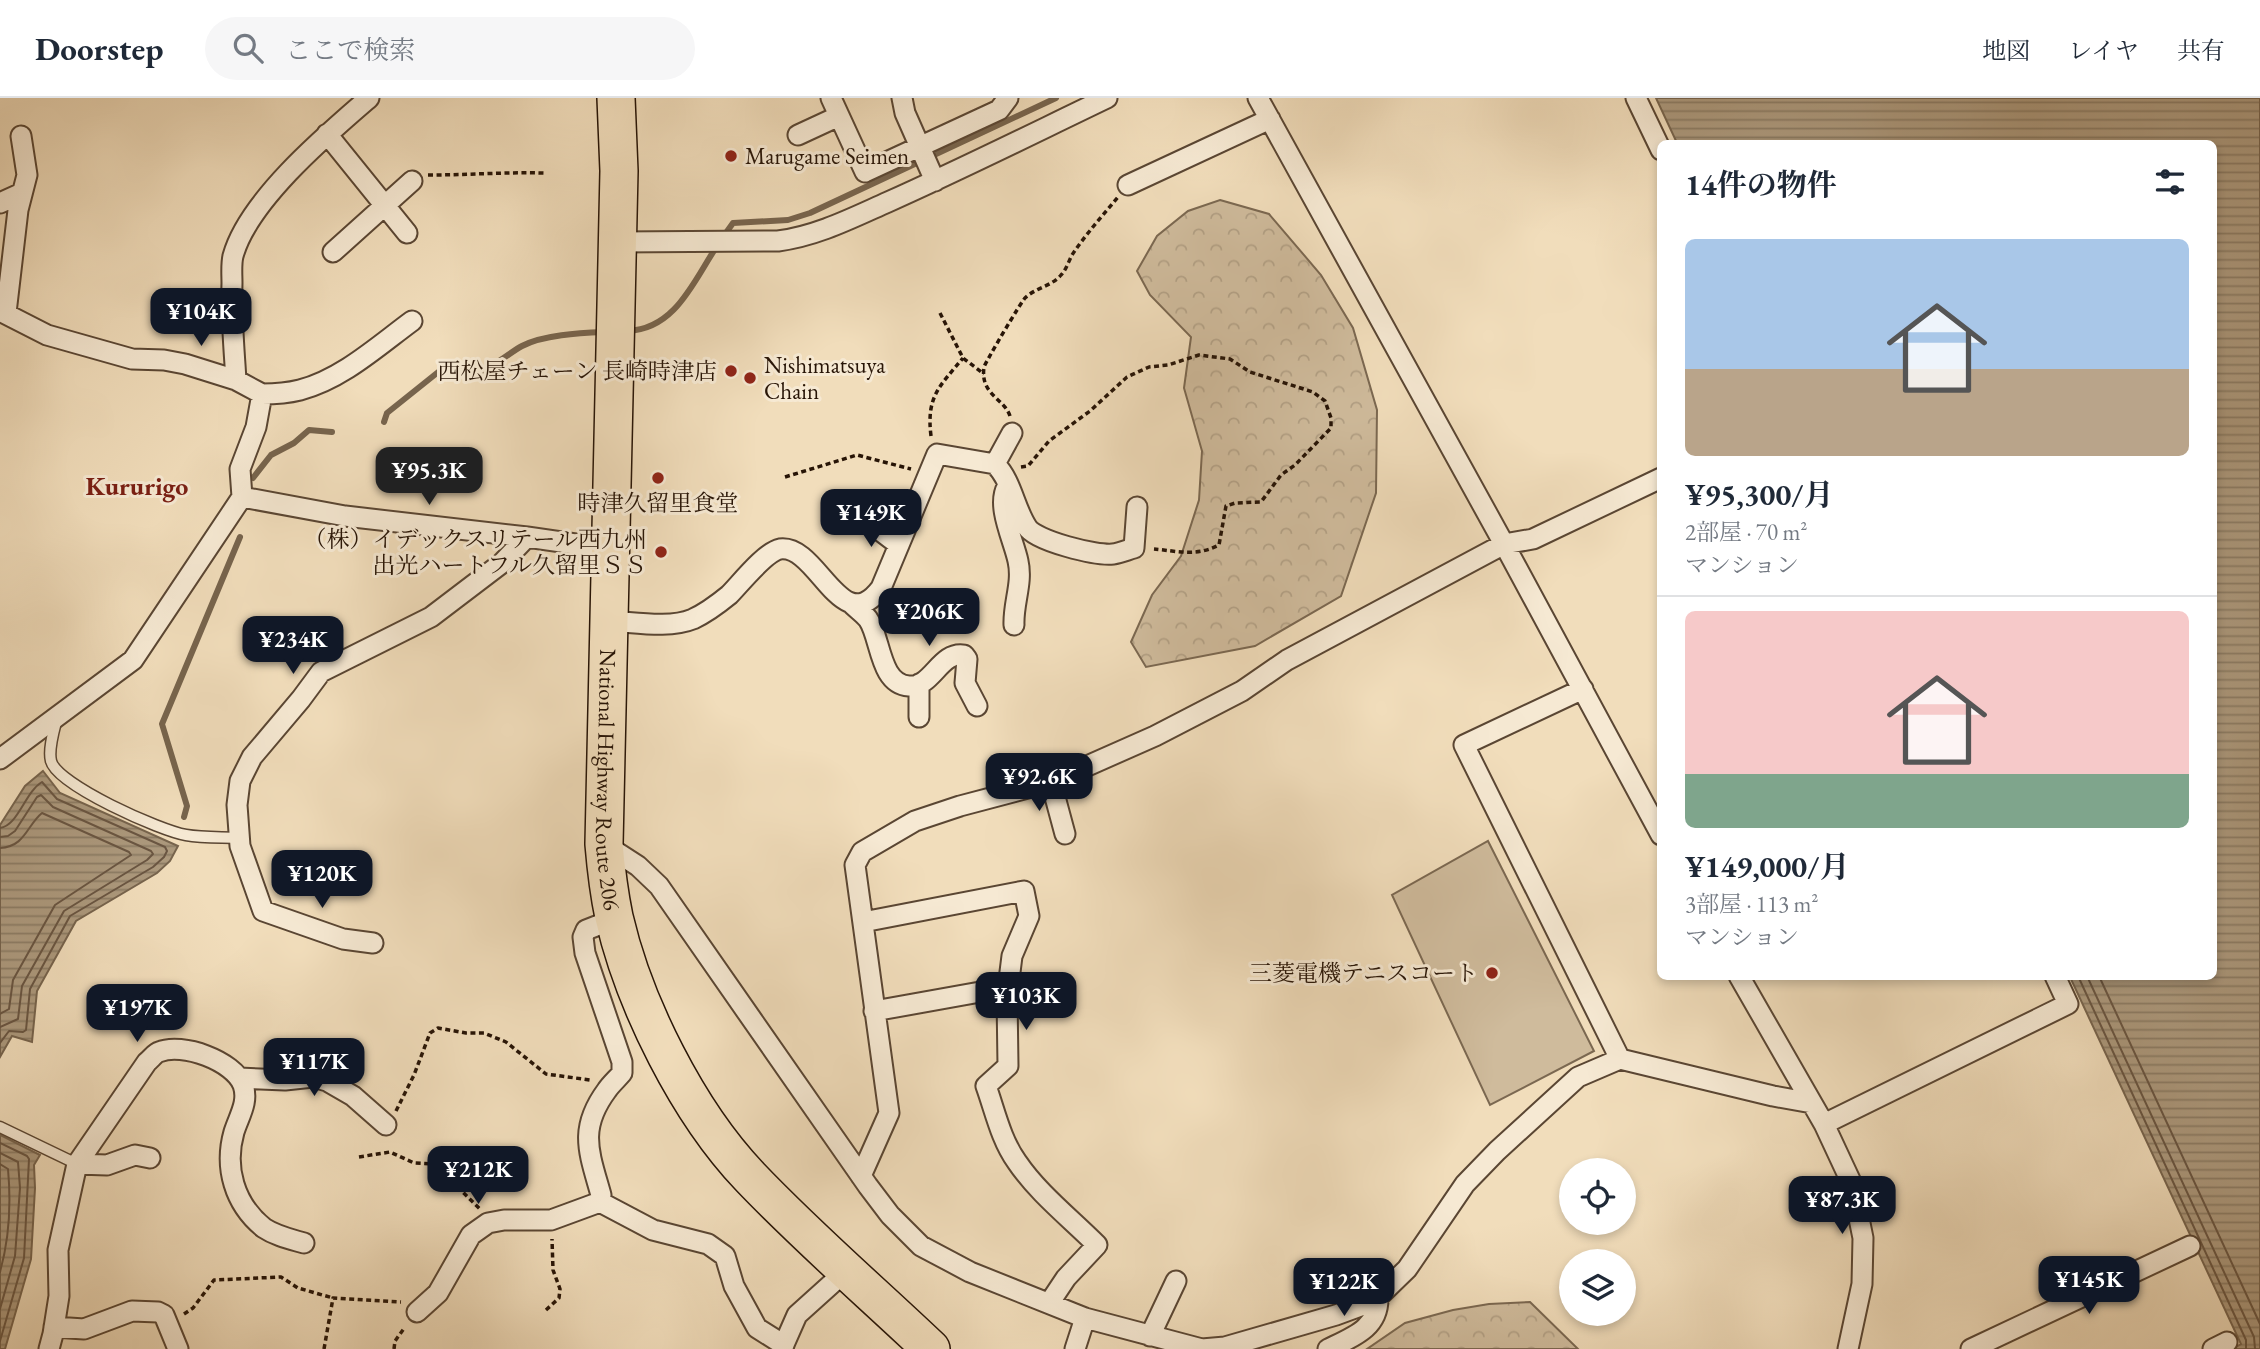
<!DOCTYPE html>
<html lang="ja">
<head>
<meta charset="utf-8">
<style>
	:root { --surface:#fff; --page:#f6f6f7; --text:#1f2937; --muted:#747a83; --line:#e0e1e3; --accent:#111827 }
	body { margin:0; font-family:"EB Garamond","Noto Serif JP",serif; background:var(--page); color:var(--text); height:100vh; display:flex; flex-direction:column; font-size:26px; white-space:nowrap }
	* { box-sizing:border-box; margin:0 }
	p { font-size:23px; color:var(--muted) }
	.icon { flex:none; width:38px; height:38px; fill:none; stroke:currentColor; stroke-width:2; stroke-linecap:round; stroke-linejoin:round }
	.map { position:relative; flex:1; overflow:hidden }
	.panel { position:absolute; left:1657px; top:42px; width:560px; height:840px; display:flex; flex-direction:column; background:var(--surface); border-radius:10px; box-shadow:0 4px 10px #0003 }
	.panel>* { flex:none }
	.buttons { position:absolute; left:1559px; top:1060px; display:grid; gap:14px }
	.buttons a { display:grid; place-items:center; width:77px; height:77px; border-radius:50%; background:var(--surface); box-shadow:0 4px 10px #0003; font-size:35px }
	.price { position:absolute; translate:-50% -60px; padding:0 16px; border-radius:14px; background:var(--accent); color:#fff; font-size:23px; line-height:46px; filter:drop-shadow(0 2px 4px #0008) }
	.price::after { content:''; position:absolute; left:50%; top:42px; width:21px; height:16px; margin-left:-10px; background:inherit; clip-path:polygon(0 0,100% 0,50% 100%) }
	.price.on { background:#222; color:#fff }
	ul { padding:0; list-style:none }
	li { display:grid; align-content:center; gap:14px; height:371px; padding:0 28px }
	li+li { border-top:2px solid var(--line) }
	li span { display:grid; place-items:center; height:217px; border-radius:10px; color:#555 }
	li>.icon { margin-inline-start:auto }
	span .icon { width:126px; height:126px; fill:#fffc; stroke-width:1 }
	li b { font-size:30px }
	h2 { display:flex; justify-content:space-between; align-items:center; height:84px; padding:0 28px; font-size:30px }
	header { display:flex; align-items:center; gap:42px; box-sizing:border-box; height:98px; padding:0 35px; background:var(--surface); border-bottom:2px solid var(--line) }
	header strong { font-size:33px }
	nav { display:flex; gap:38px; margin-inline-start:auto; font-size:24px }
	.search { width:490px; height:63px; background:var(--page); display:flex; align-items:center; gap:18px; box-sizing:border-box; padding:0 24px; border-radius:38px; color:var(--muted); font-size:26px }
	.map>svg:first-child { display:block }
	.green { fill:#cfbb9c; stroke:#7b6851; stroke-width:2 }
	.forest { fill:url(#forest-crowns); stroke:#7b6851; stroke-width:2 }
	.water { fill:url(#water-rules); stroke:#77644d; stroke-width:2 }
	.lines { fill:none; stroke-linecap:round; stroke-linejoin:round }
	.shore { stroke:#6a5642; stroke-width:2 }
	.stream { stroke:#77644d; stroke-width:6 }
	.lane-casing { stroke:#5a4633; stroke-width:13 }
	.street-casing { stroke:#5a4633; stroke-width:23 }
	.highway-casing { stroke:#271406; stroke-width:40 }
	.path { stroke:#271406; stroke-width:3.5; stroke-dasharray:5 3.5; stroke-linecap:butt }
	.lane { stroke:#f6e9d3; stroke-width:10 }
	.street { stroke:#f6e9d3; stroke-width:19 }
	.highway { stroke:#f1ddbb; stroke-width:37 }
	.poi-dot { fill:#8f2418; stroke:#f6e9d3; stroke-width:2.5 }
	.labels { text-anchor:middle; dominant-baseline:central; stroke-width:6; stroke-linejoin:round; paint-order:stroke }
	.poi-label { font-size:23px; fill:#271406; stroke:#f6e9d3; text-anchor:end }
	.street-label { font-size:23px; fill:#271406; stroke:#f6e9d3 }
	.quarter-label { font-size:26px; font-weight:bold; fill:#7a1f14; stroke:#f6e9d3 }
</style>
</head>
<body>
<header>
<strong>Doorstep</strong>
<div class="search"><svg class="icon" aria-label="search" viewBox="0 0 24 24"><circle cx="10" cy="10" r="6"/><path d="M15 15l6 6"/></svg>ここで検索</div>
<nav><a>地図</a><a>レイヤ</a><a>共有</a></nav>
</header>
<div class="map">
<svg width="2260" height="1251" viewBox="0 0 2260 1251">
	<defs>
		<pattern id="forest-crowns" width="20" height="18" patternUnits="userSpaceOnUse" patternTransform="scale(1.75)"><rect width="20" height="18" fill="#cfbb9c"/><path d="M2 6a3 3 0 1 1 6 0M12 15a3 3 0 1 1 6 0" fill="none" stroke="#b2a085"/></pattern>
		<pattern id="water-rules" width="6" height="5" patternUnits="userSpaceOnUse" patternTransform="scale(1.75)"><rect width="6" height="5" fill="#ac997d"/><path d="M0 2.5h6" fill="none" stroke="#8c7c64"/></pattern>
	</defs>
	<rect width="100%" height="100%" fill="#f1ddbb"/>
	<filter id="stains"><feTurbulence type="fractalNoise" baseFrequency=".00286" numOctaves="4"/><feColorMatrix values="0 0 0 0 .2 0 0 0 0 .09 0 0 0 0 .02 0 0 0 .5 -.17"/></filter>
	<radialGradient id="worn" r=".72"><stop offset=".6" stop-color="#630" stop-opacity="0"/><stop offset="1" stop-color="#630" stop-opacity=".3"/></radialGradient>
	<path class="green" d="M1488,743L1594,953L1490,1007L1392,797Z"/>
	<path class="forest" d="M1220,102L1269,116L1321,177L1353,230L1377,312L1376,395L1341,498L1255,548L1146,569L1131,544L1152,497L1181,458L1199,402L1202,353L1184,290L1191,239L1150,197L1137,173L1157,138L1188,113Z
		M1530,1204L1578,1251H1367L1405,1225L1453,1212L1489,1206Z"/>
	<path class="water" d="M1656,0H2260V1251H2232L2241,1246L2070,879L2214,878V46L1677,45Z
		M43,673L60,695L178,748L170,763L157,775L76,823L37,893L32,944L12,938L0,959V727L25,688Z
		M0,1037L40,1057L34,1067L35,1090L31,1161L5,1251H0Z"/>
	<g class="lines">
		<path class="shore" d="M0,730C18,728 25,694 42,684L57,701L165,749L167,753L164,759L153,769L70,818L30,891L26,932L23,934L9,933L0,945
			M0,739L8,738L15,733L37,699L41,697L53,709L151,753L153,756L147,762L64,813L22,888L18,921L0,929
			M0,750C25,749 27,727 42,715L129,754L131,757L55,807L13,882L9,911L0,916
			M2078,878L2246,1242V1251
			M2087,878L2254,1239L2255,1251
			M2099,878L2260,1226
			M0,1045L27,1058L29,1061L24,1160L0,1243
			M0,1055L18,1064L20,1090L15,1158L0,1211
			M0,1066L8,1071C11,1104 9,1142 0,1174"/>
		<path class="stream" d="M723,139L733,125L788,122L810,115L1056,0
			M628,233C676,231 694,182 717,148
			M384,324L387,315L447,267C458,266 467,277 478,274C491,271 509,255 522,248C543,237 579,235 604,234
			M253,380L271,357L294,345L309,332L332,334
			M184,719L187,708L162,626L240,439"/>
		<defs>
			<path id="lane" d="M57,620C54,632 48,651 51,663C57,687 161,733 186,737C203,740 222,739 240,740
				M0,1029L77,1066"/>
			<path id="street" d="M831,0L865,74L999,12L1008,0
				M902,0L905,15L935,83
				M1258,0L1504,446L1661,737
				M1636,0L1661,52
				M327,36L407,135
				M798,37L839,18
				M1128,87L1270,21
				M0,105L22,95
				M617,144L778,143C817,138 852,120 888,104C962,71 1034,35 1107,0
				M333,154L412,83
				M0,213L47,237L132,261L164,262L185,266L236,282L262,296L256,329L240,371L242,399L133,562L0,661
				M6,215L18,112L27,77L21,38
				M236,282C234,250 231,217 232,185C232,177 231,166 233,158C248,103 326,37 369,0
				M262,296C275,296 288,295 300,292C342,281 378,248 412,223
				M995,366L1012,335
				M1007,389C996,408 1014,443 1018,463C1023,485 1013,505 1014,527
				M242,399L345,418L527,439L610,451
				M866,422L899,447
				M852,506C857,511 864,516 868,521C881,539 879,586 909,588C932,590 940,553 964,557L967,561L965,585L977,608
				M608,523C634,524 669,531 693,521C706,515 718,506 729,497C740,486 765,454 780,451C818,446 841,543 881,490L937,356L995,366C1012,383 1014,409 1027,429C1035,443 1097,458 1113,456C1120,455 1127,452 1134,450L1137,409
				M919,586V619
				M1583,591L1464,647L1620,961
				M1051,684L1065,736
				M604,746L638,768L659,788L868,1088L890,1117L921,1148L970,1174L1085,1220L1202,1251L1225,1249L1336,1217L1374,1203L1407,1171L1465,1086L1497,1053L1578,979L1620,961L1773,998L1812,1005
				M614,821L586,832L583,839L585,855L622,964V975C617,981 611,986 607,992C578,1031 589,1054 601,1097L600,1104L653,1132L708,1146L725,1158L734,1188L757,1230L784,1247
				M863,824L1024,793L1029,818L1012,858L1007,898L1008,968L986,988C995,1013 1001,1042 1017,1064C1038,1095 1070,1120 1097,1147L1066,1180L1050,1204
				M373,845L343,841L263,813L240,748L237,707L240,683L252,659L301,601L321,574L431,519L502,465L527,439
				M1739,878L1824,1026L1852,1086L1863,1140L1862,1186L1848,1251
				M874,913L1008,889
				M239,980L285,982L313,979L327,983L353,998L386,1027
				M1824,1026L2068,906L2055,878
				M77,1066L107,1067L135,1057L150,1060
				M861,1078L889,1015L855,767L862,754L915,723L960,708L1051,684L1155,638L1242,593L1287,562L1504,446L1533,441L1661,380
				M417,1214L438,1195L471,1137L488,1125L504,1122H551L600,1104
				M54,1229L84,1231L132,1213L158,1214L164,1217L178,1251
				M1150,1238L1176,1183
				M49,1251L53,1236L59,1198L58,1152L77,1066L147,964C151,961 155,955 159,954C182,944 234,963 243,987C249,1004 239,1018 234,1034C224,1069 234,1106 264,1130C276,1138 290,1141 304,1145
				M782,1251L797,1217L847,1172
				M1075,1251L1085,1220
				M1328,1251C1353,1239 1379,1230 1378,1199
				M1971,1251L2190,1148
				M2213,1251L2227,1244"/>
			<g id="highway">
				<path id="s1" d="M616,0L619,73L604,746C606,770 609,795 614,819C634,906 688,1014 750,1079C807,1139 871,1194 931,1251"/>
			</g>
		</defs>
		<use href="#lane" class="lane-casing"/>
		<use href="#street" class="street-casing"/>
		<use href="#highway" class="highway-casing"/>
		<path class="path" d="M428,77C467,77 505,74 544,75
			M940,215L963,260L984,276
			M1010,318C1004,300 980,297 984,269C985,265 1021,204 1025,200C1035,190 1052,188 1061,177C1067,171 1069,161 1074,154C1087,135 1103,117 1118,99
			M931,338C926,298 940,288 963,260
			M1021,369L1028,368L1049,343L1090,313L1127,279L1149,269L1168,267L1199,257L1230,261L1250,274L1313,294L1325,303L1331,320V330L1295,367L1281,377L1261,404L1235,405L1226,408L1219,447C1196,459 1178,453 1154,451
			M785,379L857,357L911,371
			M396,1013L414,977L430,935L438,930L466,935H484L506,944L546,976L590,982
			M359,1059L390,1054L414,1065L434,1066L480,1111
			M546,1212L559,1200L560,1191L553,1172L552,1141
			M184,1216L193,1210L214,1182L281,1179L298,1190L333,1200
			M324,1251L333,1200L401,1204
			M394,1251L395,1243L405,1229"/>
		<use href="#lane" class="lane"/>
		<use href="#street" class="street"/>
		<use href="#highway" class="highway"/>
	</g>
	<g class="poi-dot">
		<circle cx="731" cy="58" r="7"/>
		<circle cx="731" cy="273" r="7"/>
		<circle cx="750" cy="280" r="7"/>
		<circle cx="658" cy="380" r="7"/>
		<circle cx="661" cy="454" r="7"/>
		<circle cx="1492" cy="875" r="7"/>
	</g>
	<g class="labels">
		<g class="poi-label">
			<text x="745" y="58" text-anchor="start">Marugame Seimen</text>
			<text x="764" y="267" text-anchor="start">Nishimatsuya<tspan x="764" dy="26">Chain</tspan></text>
			<text x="717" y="273">西松屋チェーン 長崎時津店</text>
			<text x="658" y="405" text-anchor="middle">時津久留里食堂</text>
			<text x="647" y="441">（株）イデックスリテール西九州<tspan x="647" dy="26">出光ハートフル久留里ＳＳ</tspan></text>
			<text x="1478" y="875">三菱電機テニスコート</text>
		</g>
		<g class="street-label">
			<text stroke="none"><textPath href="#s1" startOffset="682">National Highway Route 206</textPath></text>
		</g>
		<g class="quarter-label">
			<text x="137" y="388">Kururigo</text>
		</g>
	</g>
	<rect width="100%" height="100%" filter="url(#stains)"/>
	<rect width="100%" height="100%" fill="url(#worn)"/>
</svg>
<div class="buttons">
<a><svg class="icon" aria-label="locate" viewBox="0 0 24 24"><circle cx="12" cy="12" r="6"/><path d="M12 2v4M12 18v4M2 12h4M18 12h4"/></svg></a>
<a><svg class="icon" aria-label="layers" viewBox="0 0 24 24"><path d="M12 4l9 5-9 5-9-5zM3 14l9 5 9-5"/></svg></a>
</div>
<b class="price" style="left:201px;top:250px">¥104K</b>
<b class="price on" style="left:429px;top:409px">¥95.3K</b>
<b class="price" style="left:871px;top:451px">¥149K</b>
<b class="price" style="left:929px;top:550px">¥206K</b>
<b class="price" style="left:293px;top:578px">¥234K</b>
<b class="price" style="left:1039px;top:715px">¥92.6K</b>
<b class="price" style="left:322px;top:812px">¥120K</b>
<b class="price" style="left:1026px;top:934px">¥103K</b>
<b class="price" style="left:137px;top:946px">¥197K</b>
<b class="price" style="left:314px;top:1000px">¥117K</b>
<b class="price" style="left:478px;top:1108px">¥212K</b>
<b class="price" style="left:1842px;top:1138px">¥87.3K</b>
<b class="price" style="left:2089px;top:1218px">¥145K</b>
<b class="price" style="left:1344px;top:1220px">¥122K</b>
<section class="panel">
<h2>14件の物件<svg class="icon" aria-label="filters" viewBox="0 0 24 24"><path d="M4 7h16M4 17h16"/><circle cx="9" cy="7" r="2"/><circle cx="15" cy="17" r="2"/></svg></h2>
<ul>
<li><span style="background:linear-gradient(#a9c7e8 60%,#b9a48a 0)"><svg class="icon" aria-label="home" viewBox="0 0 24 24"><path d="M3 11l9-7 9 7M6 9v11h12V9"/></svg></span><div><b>¥95,300/月</b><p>2部屋 · 70 m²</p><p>マンション</p></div></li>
<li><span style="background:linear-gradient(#f6c9c9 75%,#7fa58c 0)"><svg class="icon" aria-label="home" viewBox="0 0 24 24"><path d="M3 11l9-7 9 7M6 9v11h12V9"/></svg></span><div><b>¥149,000/月</b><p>3部屋 · 113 m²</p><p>マンション</p></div></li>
</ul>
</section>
</div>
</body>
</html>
